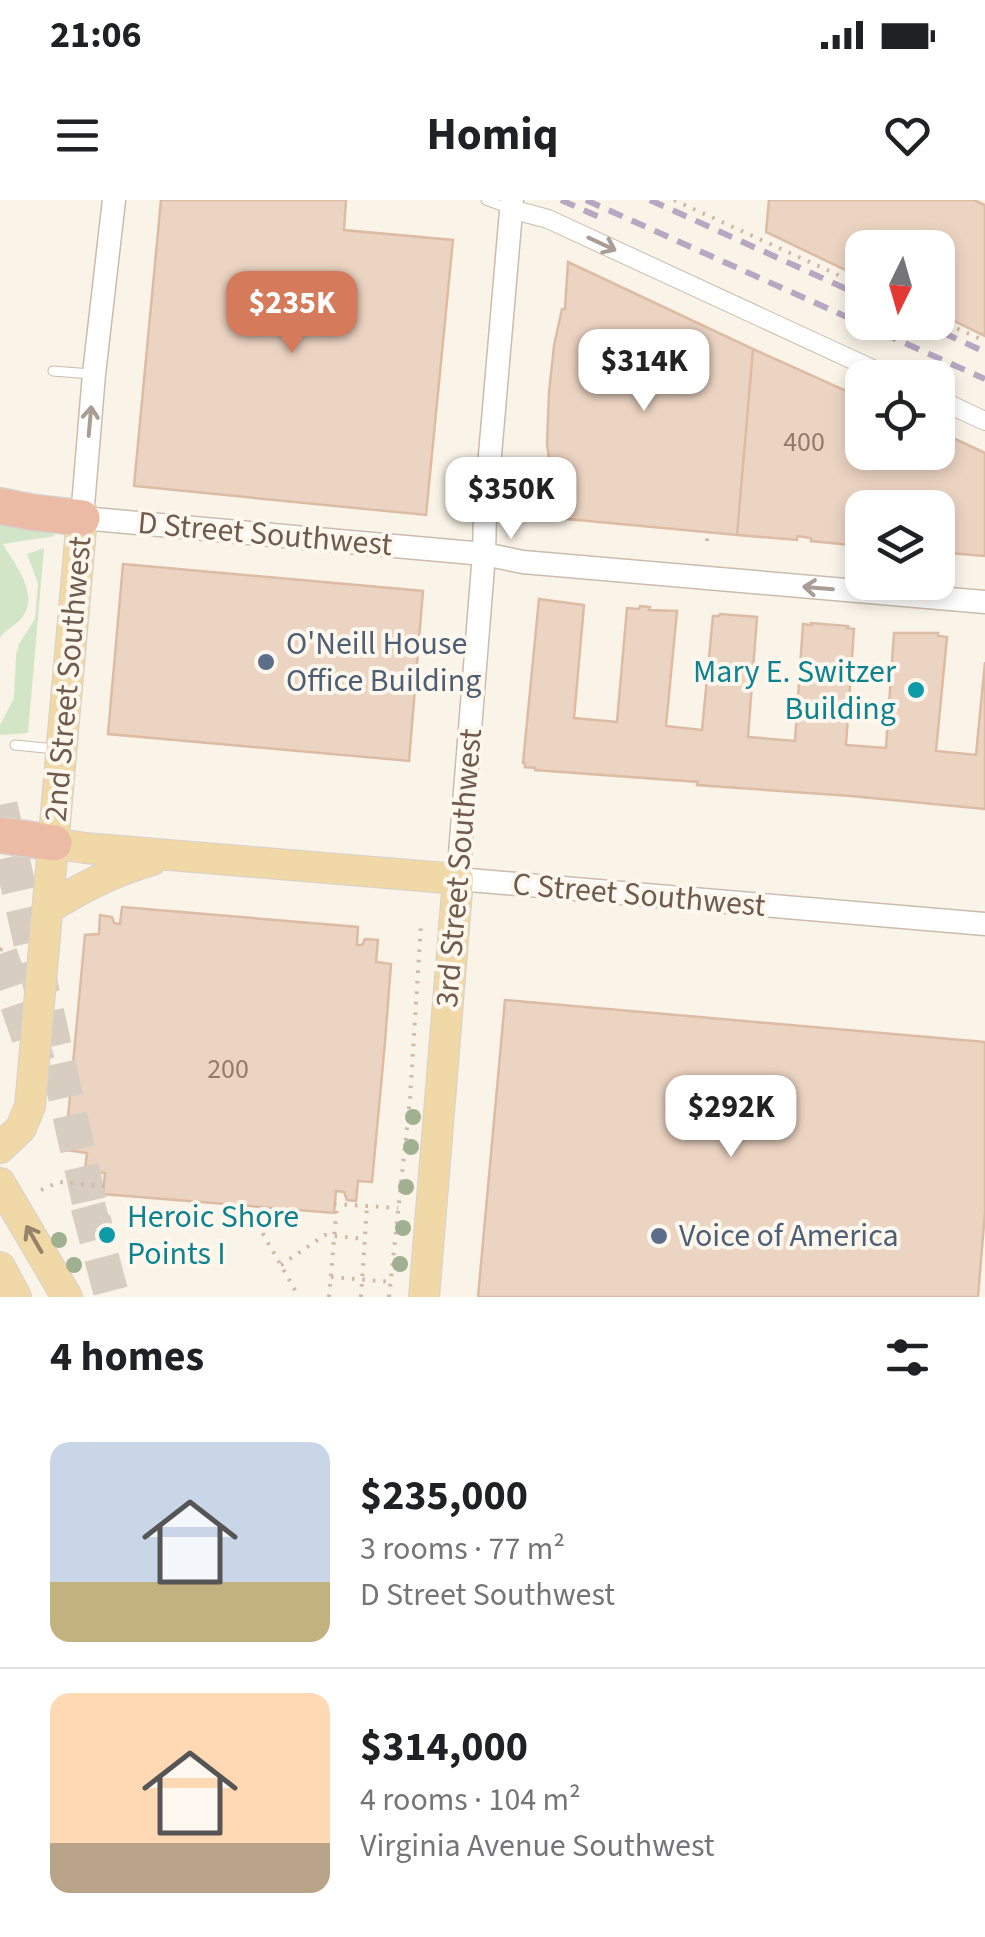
<!DOCTYPE html>
<html lang="en">
<head>
<meta charset="utf-8">
<style>
	:root { --surface:#fff; --page:#f6f6f6; --text:#202124; --muted:#757577; --line:#e0e0e0; --accent:#d57b5b }
	body { margin:0; font-family:"Source Sans 3",sans-serif; background:var(--page); color:var(--text); height:100vh; display:flex; flex-direction:column; font-size:38px; white-space:nowrap }
	* { box-sizing:border-box; margin:0 }
	p { font-size:32px; color:var(--muted) }
	.icon { flex:none; width:55px; height:55px; fill:none; stroke:currentColor; stroke-width:2; stroke-linecap:round; stroke-linejoin:round }
	.map { position:relative; height:1097px; overflow:hidden }
	.drawer { display:flex; flex-direction:column; background:var(--surface); flex:1 }
	.drawer>* { flex:none }
	.needle { width:65px; rotate:185deg }
	.tools { position:absolute; left:845px; top:30px; display:grid; gap:20px }
	.tools a { display:grid; place-items:center; width:110px; height:110px; border-radius:20px; background:var(--surface); box-shadow:0 5px 15px #0003; font-size:50px }
	.price { position:absolute; translate:-50% -85px; padding:0 22px; border-radius:20px; background:#fff; color:#222; font-size:32px; line-height:65px; filter:drop-shadow(0 2px 5px #0008) }
	.price::after { content:''; position:absolute; left:50%; top:60px; width:30px; height:22px; margin-left:-15px; background:inherit; clip-path:polygon(0 0,100% 0,50% 100%) }
	.price.on { background:var(--accent); color:#fff }
	ul { padding:0; list-style:none }
	li { display:flex; align-items:center; gap:30px; height:250px; padding:0 50px }
	li+li { border-top:2px solid var(--line) }
	li span { display:grid; place-items:center; flex:none; width:280px; height:200px; border-radius:20px; color:#555 }
	li>.icon { margin-inline-start:auto }
	span .icon { width:120px; height:120px; fill:#fffc; stroke-width:1 }
	li b { font-size:42px }
	h2 { display:flex; justify-content:space-between; align-items:center; height:120px; padding:0 50px; font-size:42px }
	.status { display:flex; justify-content:space-between; align-items:center; height:70px; padding:0 50px; background:var(--surface); direction:ltr }
	.status svg { height:28px; fill:currentColor }
	header { display:flex; justify-content:space-between; align-items:center; height:130px; padding:0 50px; background:var(--surface); font-size:45px; font-weight:700 }
	.map>svg:first-child { display:block }
	.green { fill:#d2e6c7 }
	.building { fill:#ecd4c2; stroke:#dcbca4; stroke-width:2.5 }
	.lines { fill:none; stroke-linecap:round; stroke-linejoin:round }
	.motorway-tunnel { stroke:#d8cdc1; stroke-width:35; stroke-dasharray:35 18; stroke-linecap:butt }
	.service-casing { stroke:#cabcae; stroke-width:11 }
	.minor-casing { stroke:#cabcae; stroke-width:20 }
	.tertiary-casing { stroke:#cabcae; stroke-width:25 }
	.primary-casing { stroke:#d7d1ce; stroke-width:32 }
	.motorway-casing { stroke:#d7d1ce; stroke-width:38 }
	.path { stroke:#d0b8a5; stroke-width:4; stroke-dasharray:2.5 8; stroke-linecap:butt }
	.service { stroke:#fff; stroke-width:9 }
	.minor { stroke:#fff; stroke-width:18 }
	.tertiary { stroke:#fff; stroke-width:22 }
	.primary { stroke:#f0d8a7; stroke-width:30 }
	.motorway { stroke:#ecbba5; stroke-width:35 }
	.rail { stroke:#b7a7c2; stroke-width:6; stroke-dasharray:15 10; stroke-linecap:butt }
	.tree { fill:#a0b091 }
	.oneway { stroke:#a99d95 }
	.oneway2 { stroke:#968169 }
	.service-dot { fill:#5c6f8a; stroke:#fdf7ed; stroke-width:4 }
	.culture-dot { fill:#0f9aa8; stroke:#fdf7ed; stroke-width:4 }
	.labels { text-anchor:middle; dominant-baseline:central; stroke-width:8; stroke-linejoin:round; paint-order:stroke }
	.number-label { font-size:28px; fill:#8f7a6c }
	.street-label { font-size:32px; fill:#705c4f; stroke:#fdf7ed }
	.service-label { font-size:32px; fill:#4e5e75; stroke:#fdf7ed; text-anchor:start }
	.culture-label { font-size:32px; fill:#0d838f; stroke:#fdf7ed; text-anchor:end }
</style>
</head>
<body>
<div class="status"><b>21:06</b><svg viewBox="0 0 49 12"><path d="M0 12V9h3v3zM5 12V6h3v6zM10 12V3h3v9zM15 12V0h3v12zM26 1h20v11H26zM47 4h2v5h-2z"/></svg></div>
<header><svg class="icon" aria-label="menu" viewBox="0 0 24 24"><path d="M4 6h16M4 12h16M4 18h16"/></svg>Homiq<svg class="icon" aria-label="heart" viewBox="0 0 24 24"><path d="M12 20l-8-8c-3-5 5-10 8-4 3-6 11-1 8 4z"/></svg></header>
<div class="map">
<svg width="985" height="1097" viewBox="0 0 985 1097">
	<rect width="100%" height="100%" fill="#faf3e7"/>
	<path class="green" d="M0,319L49,328L55,336L3,344C15,365 43,398 19,421C12,428 6,429 0,438Z
		M44,348L28,533L0,535V525L14,498L16,455L19,444L35,419L38,383L27,354Z"/>
	<path class="building" d="M161,0H346L344,30L453,40L426,315L134,286Z
		M769,0H974L985,5V136L938,113V48H862V78L766,32Z
		M568,62L753,149L737,335L546,317L551,271L547,244L549,192L554,146L562,109H565Z
		M753,149L862,198V252H938V231L985,253V356L938,352V308H862V346L811,341V338L797,336V340L737,335Z
		M123,364L423,391L409,561L108,534Z
		M539,399L584,405L574,518L617,522L627,408L639,409L640,406L650,407L649,410L677,411L666,526L702,530L713,416H719L720,414L757,417L748,537L795,541L803,424L811,425V423L848,426L847,428L854,429L846,545L886,548L894,433H938V436L947,437L936,551L976,555L985,462V609L851,596L697,585L698,582L535,570V568L525,567V563H523Z
		M122,707L358,727L357,745H362L365,739L378,740L376,762L391,764L385,842L372,982L358,981L356,1001L347,1000L344,992L336,991L334,1013L103,994L105,973L97,972L94,978H84L87,953L65,950L85,735L99,734L100,715L112,717L114,723L120,724Z
		M505,800L985,842V1012L978,1097H478Z"/>
	<g class="lines">
		<path class="motorway-tunnel" d="M0,605L95,1027
			M0,754L38,863
			M88,1006L112,1097"/>
		<defs>
			<path id="service" d="M486,0L507,8
				M53,171L91,174
				M15,545L55,549"/>
			<path id="minor" d="M511,9L548,19L892,178
				M938,199L985,221"/>
			<path id="tertiary" d="M114,0L94,174L82,318L484,354L523,362L985,402
				M512,0L485,313L484,354L458,679L985,724"/>
			<path id="primary" d="M54,643L85,648L458,679L424,1097
				M47,709C81,688 113,671 152,660
				M0,948L21,928L30,906L82,318
				M0,983L67,1097
				M0,1067L16,1097"/>
			<path id="motorway" d="M0,306L30,312L82,318
				M0,635L54,643"/>
		</defs>
		<use href="#service" class="service-casing"/>
		<use href="#minor" class="minor-casing"/>
		<use href="#tertiary" class="tertiary-casing"/>
		<use href="#primary" class="primary-casing"/>
		<use href="#motorway" class="motorway-casing"/>
		<path class="path" d="M674,0L862,86
			M938,120L985,141
			M707,341L708,332
			M0,750L5,747
			M41,990L59,982L104,986
			M334,1004L398,1008
			M247,1006L299,1097
			M281,1065L325,1035L365,1039
			M331,1077L391,1082
			M329,1097L337,1004
			M361,1097L367,1006
			M389,1097L410,899L421,724"/>
		<use href="#service" class="service"/>
		<use href="#minor" class="minor"/>
		<use href="#tertiary" class="tertiary"/>
		<use href="#primary" class="primary"/>
		<use href="#motorway" class="motorway"/>
		<path class="rail" d="M561,0L599,17
			M586,0L985,179
			M650,0L862,96
			M920,122L985,152"/>
	</g>
	<g class="tree">
		<circle cx="413" cy="917" r="8"/>
		<circle cx="411" cy="947" r="8"/>
		<circle cx="406" cy="987" r="8"/>
		<circle cx="403" cy="1028" r="8"/>
		<circle cx="59" cy="1040" r="8"/>
		<circle cx="400" cy="1064" r="8"/>
		<circle cx="74" cy="1065" r="8"/>
	</g>
	<defs><path id="oneway-shaft" d="M-6 0H5M1.5-3L5.5 0L1.5 3" fill="none" stroke-width="1.6" stroke-linecap="round" stroke-linejoin="round" transform="scale(2.5)"/></defs>
	<g class="oneway">
		<use href="#oneway-shaft" transform="translate(602 44) rotate(25)"/>
		<use href="#oneway-shaft" transform="translate(90 221) rotate(-85)"/>
		<use href="#oneway-shaft" transform="translate(818 388) rotate(-175)"/>
	</g>
	<use class="oneway2" href="#oneway-shaft" transform="translate(34 1039) rotate(-120)"/>
	<g class="service-dot">
		<circle cx="266" cy="462" r="10"/>
		<circle cx="659" cy="1036" r="10"/>
	</g>
	<g class="culture-dot">
		<circle cx="916" cy="490" r="10"/>
		<circle cx="107" cy="1035" r="10"/>
	</g>
	<g class="labels">
		<g class="number-label">
			<text x="804" y="242">400</text>
			<text x="228" y="869">200</text>
		</g>
		<g class="street-label">
			<text transform="translate(265 334) rotate(5)">D Street Southwest</text>
			<text transform="translate(68 479) rotate(-85)">2nd Street Southwest</text>
			<text transform="translate(459 668) rotate(-85)">3rd Street Southwest</text>
			<text transform="translate(639 695) rotate(5)">C Street Southwest</text>
		</g>
		<g class="service-label">
			<text x="286" y="444">O'Neill House<tspan x="286" dy="37">Office Building</tspan></text>
			<text x="679" y="1036">Voice of America</text>
		</g>
		<g class="culture-label">
			<text x="896" y="472">Mary E. Switzer<tspan x="896" dy="37">Building</tspan></text>
			<text x="127" y="1017" text-anchor="start">Heroic Shore<tspan x="127" dy="37">Points I</tspan></text>
		</g>
	</g>
</svg>
<div class="tools">
<a><svg class="needle" viewBox="-14 -14 28 28"><path d="M0-13l5 13h-10z" fill="#e53935"/><path d="M0 13l5-13h-10z" fill="#757577"/></svg></a>
<a><svg class="icon" aria-label="locate" viewBox="0 0 24 24"><circle cx="12" cy="12" r="6"/><path d="M12 2v4M12 18v4M2 12h4M18 12h4"/></svg></a>
<a><svg class="icon" aria-label="layers" viewBox="0 0 24 24"><path d="M12 4l9 5-9 5-9-5zM3 14l9 5 9-5"/></svg></a>
</div>
<b class="price on" style="left:292px;top:156px">$235K</b>
<b class="price" style="left:644px;top:214px">$314K</b>
<b class="price" style="left:511px;top:342px">$350K</b>
<b class="price" style="left:731px;top:960px">$292K</b>
</div>
<section class="drawer">
<h2>4 homes<svg class="icon" aria-label="filters" viewBox="0 0 24 24"><path d="M4 7h16M4 17h16"/><circle cx="9" cy="7" r="2"/><circle cx="15" cy="17" r="2"/></svg></h2>
<ul>
<li><span style="background:linear-gradient(#c9d6e8 70%,#c2b280 0)"><svg class="icon" aria-label="home" viewBox="0 0 24 24"><path d="M3 11l9-7 9 7M6 9v11h12V9"/></svg></span><div><b>$235,000</b><p>3 rooms · 77 m²</p><p>D Street Southwest</p></div></li>
<li><span style="background:linear-gradient(#ffd9b3 75%,#b9a48a 0)"><svg class="icon" aria-label="home" viewBox="0 0 24 24"><path d="M3 11l9-7 9 7M6 9v11h12V9"/></svg></span><div><b>$314,000</b><p>4 rooms · 104 m²</p><p>Virginia Avenue Southwest</p></div></li>
</ul>
</section>
</body>
</html>
